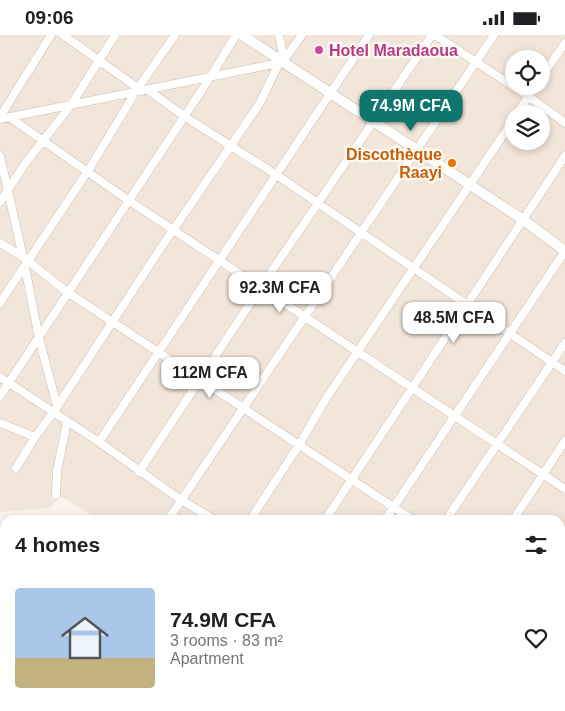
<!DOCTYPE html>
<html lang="en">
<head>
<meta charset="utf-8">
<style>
	:root { --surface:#fff; --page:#f2f2f2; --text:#202124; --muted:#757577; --line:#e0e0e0; --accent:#0f766e }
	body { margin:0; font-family:Arial,sans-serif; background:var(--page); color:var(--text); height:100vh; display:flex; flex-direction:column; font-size:19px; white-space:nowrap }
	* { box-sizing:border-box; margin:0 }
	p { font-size:16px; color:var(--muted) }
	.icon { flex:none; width:28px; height:28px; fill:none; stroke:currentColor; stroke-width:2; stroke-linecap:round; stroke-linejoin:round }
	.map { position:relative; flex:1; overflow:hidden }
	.sheet { position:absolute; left:0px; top:480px; width:565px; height:196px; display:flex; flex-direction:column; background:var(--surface); border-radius:15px 15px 0 0; box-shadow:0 2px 8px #0003 }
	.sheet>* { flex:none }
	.controls { position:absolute; left:505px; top:15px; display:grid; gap:10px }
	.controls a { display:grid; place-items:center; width:45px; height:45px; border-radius:50%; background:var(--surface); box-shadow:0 2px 8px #0003; font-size:25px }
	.price { position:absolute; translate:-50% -42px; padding:0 11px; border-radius:10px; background:#fff; color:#222; font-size:16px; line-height:32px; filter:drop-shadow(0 1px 2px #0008) }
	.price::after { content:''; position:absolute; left:50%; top:30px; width:15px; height:11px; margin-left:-8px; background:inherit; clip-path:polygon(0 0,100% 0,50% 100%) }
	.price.on { background:var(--accent); color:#fff }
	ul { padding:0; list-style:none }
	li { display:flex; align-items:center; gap:15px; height:125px; padding:0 15px }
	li+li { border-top:1px solid var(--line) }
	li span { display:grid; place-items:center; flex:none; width:140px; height:100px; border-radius:5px; color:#555 }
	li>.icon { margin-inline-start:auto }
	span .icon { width:60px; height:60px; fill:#fffc; stroke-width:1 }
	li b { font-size:21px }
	h2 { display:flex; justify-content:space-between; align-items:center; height:60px; padding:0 15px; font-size:21px }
	.status { display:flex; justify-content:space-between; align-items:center; height:35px; padding:0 25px; background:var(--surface); direction:ltr }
	.status svg { height:14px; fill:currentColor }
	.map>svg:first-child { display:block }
	.residential { fill:#f2e5da; fill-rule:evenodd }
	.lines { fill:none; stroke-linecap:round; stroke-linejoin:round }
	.minor-casing { stroke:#cfbdb4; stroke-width:9 }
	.tertiary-casing { stroke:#cfbdb4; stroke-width:11 }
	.minor { stroke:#fff; stroke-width:8 }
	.tertiary { stroke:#fff; stroke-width:10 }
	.hotel-dot { fill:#d1479c; stroke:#fef8f2; stroke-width:2 }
	.food-dot { fill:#e8710a; stroke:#fef8f2; stroke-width:2 }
	.labels { text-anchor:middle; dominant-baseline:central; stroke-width:5; stroke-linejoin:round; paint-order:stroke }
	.hotel-label { font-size:16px; font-weight:bold; fill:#b23c85; stroke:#fef8f2; text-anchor:start }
	.food-label { font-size:16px; font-weight:bold; fill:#c56008; stroke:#fef8f2; text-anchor:end }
</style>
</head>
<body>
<div class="status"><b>09:06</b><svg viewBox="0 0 49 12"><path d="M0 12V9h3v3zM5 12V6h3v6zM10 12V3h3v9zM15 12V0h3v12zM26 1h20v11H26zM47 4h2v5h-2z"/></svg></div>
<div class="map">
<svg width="565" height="676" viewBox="0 0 565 676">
	<rect width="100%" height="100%" fill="#fbf4eb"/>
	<path class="residential" d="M0,0H565V676H369L365,671H560V485H100L60,461L51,473L0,477ZM514,24H541V51H514ZM514,79H541V106H514Z"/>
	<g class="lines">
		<defs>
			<path id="minor" d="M279,0L284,25
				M435,0L528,61L565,88
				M541,43L565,8
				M138,53L175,0
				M148,55L184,81L275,139L565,336
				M517,79L535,51
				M0,82L51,0
				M9,82L128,165L565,454
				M0,84L279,28L284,25L302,0
				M0,121L23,222
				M0,167L24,130L71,70L115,0
				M0,208L23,222L67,257L413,485
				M25,232L39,303L57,371
				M0,268L88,136L138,53L63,0
				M0,342L99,407L181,465L215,485
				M0,361L211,41L236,0
				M0,388L35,402
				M99,407L369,0
				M16,433L35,402L53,378L156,220L260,68L279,28
				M139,437L261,252L432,0
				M56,460L57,436L67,387
				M168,485L494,0
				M250,485L299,410L327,362L514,84
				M325,485L565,121
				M385,485L565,216
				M446,485L565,308
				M513,485L565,406
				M560,510L565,502
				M560,581L565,584
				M560,604L565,597
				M418,671L422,676
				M199,676L200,671
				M448,676L452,671
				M506,676L511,671"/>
			<path id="tertiary" d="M242,0L522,184L565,216"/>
		</defs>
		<use href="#minor" class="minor-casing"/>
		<use href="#tertiary" class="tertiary-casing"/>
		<use href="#minor" class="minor"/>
		<use href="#tertiary" class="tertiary"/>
	</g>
	<circle class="hotel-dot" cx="319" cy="15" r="5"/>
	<circle class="food-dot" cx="452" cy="128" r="5"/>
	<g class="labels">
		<g class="hotel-label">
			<text x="329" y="15">Hotel Maradaoua</text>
		</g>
		<g class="food-label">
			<text x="442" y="119">Discothèque<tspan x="442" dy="18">Raayi</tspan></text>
		</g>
	</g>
</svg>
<div class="controls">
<a><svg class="icon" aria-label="locate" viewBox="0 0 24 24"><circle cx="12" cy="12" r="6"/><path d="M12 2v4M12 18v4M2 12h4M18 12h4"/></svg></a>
<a><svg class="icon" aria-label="layers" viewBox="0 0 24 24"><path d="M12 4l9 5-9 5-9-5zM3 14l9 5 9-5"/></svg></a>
</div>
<b class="price on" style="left:411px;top:97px">74.9M CFA</b>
<b class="price" style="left:280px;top:279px">92.3M CFA</b>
<b class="price" style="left:454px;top:309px">48.5M CFA</b>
<b class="price" style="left:210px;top:364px">112M CFA</b>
<section class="sheet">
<h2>4 homes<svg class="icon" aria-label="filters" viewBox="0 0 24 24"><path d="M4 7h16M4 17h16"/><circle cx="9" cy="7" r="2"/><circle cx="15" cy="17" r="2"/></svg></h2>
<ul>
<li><span style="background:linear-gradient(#a9c7e8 70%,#c2b280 0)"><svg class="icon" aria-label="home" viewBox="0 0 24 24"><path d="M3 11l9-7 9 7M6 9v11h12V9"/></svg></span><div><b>74.9M CFA</b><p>3 rooms · 83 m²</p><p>Apartment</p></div><svg class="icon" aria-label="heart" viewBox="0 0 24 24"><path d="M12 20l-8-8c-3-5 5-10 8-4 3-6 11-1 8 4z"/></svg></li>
</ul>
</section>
</div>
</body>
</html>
